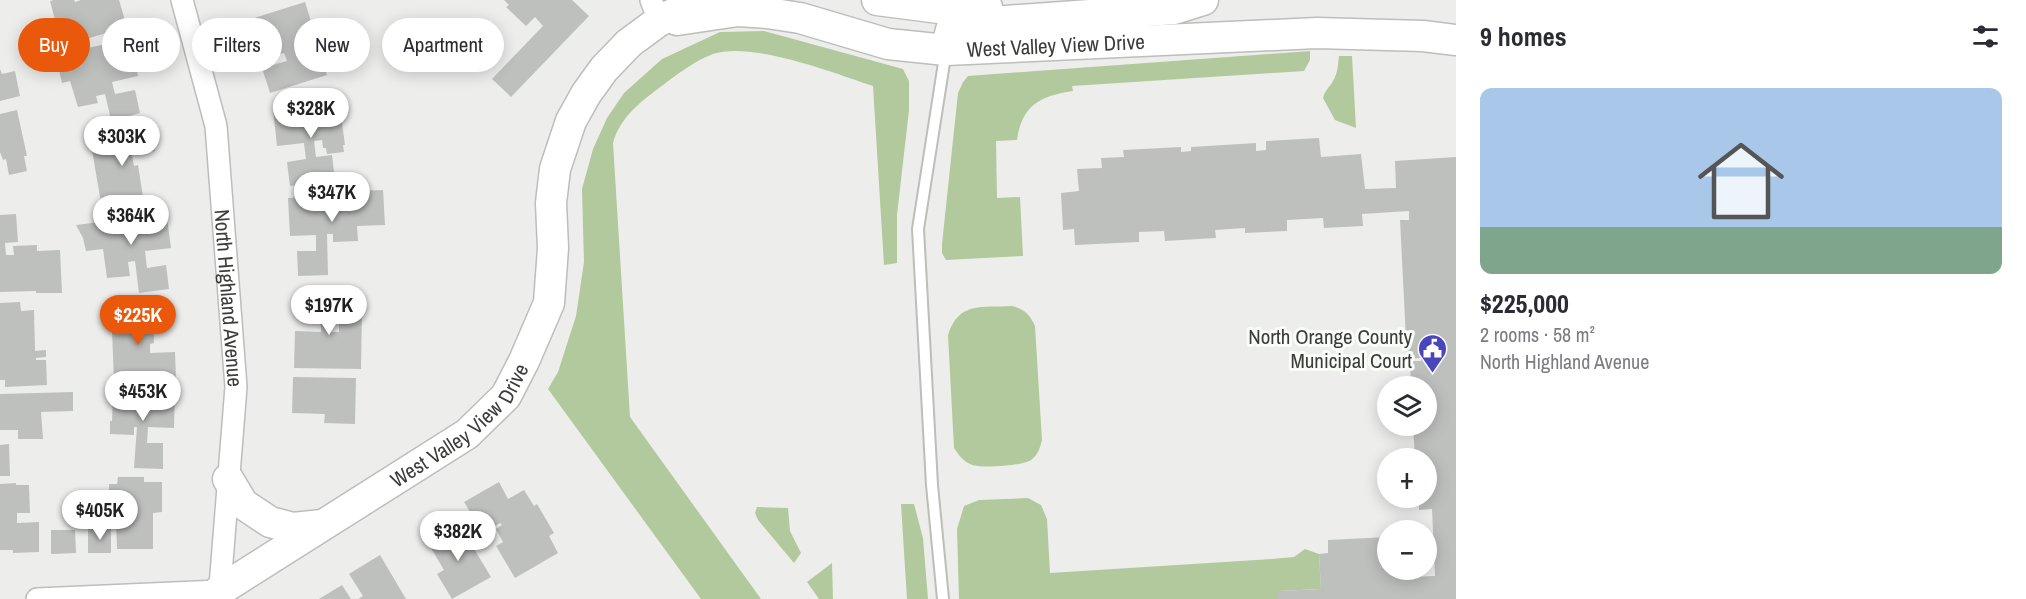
<!DOCTYPE html>
<html lang="en">
<head>
<meta charset="utf-8">
<style>
	:root { --surface:#fff; --page:#f2f2f3; --text:#2b2b33; --muted:#7c7c81; --accent:#ea580c }
	body { margin:0; font-family:"Archivo Narrow",sans-serif; background:var(--page); color:var(--text); height:100vh; display:flex; flex-direction:column; font-size:22px; white-space:nowrap }
	* { box-sizing:border-box; margin:0 }
	p { font-size:20px; color:var(--muted) }
	.icon { flex:none; width:33px; height:33px; fill:none; stroke:currentColor; stroke-width:2; stroke-linecap:round; stroke-linejoin:round }
	.map { position:relative; flex:1; overflow:hidden }
	.details { display:flex; flex-direction:column; background:var(--surface); width:570px }
	.details>* { flex:none }
	.banner { position:absolute; left:18px; top:18px; width:570px; height:54px; display:flex; gap:12px }
	.controls { position:absolute; left:1377px; top:376px; display:grid; gap:12px }
	.controls a { display:grid; place-items:center; width:60px; height:60px; border-radius:50%; background:var(--surface); box-shadow:0 3px 15px #0003; font-size:30px }
	.price { position:absolute; translate:-50% -51px; padding:0 14px; border-radius:21px; background:#fff; color:#222; font-size:20px; line-height:39px; filter:drop-shadow(0 2px 3px #0008) }
	.price::after { content:''; position:absolute; left:50%; top:36px; width:18px; height:14px; margin-left:-9px; background:inherit; clip-path:polygon(0 0,100% 0,50% 100%) }
	.price.selected { background:var(--accent); color:#fff }
	ul { padding:0; list-style:none }
	li { display:grid; align-content:center; gap:12px; height:318px; padding:0 24px }
	li span { display:grid; place-items:center; height:186px; border-radius:12px; color:#555 }
	li>.icon { margin-inline-start:auto }
	span .icon { width:108px; height:108px; fill:#fffc; stroke-width:1 }
	li b { font-size:26px }
	h2 { display:flex; justify-content:space-between; align-items:center; height:72px; padding:0 24px; font-size:26px }
	.chip { padding:0 21px; border-radius:27px; background:var(--surface); box-shadow:0 3px 15px #0003; font-size:21px; line-height:54px }
	.chip.selected { background:var(--accent); color:#fff }
	main { display:flex; flex:1; min-height:0 }
	.map>svg:first-child { display:block }
	.green { fill:#b1c99c }
	.building { fill:#bec0bd }
	.lines { fill:none; stroke-linecap:round; stroke-linejoin:round }
	.lane-casing { stroke:#bcbeba; stroke-width:14 }
	.street-casing { stroke:#bcbeba; stroke-width:24 }
	.secondary-casing { stroke:#bcbeba; stroke-width:33 }
	.lane { stroke:#fff; stroke-width:10 }
	.street { stroke:#fff; stroke-width:21 }
	.secondary { stroke:#fff; stroke-width:30 }
	.labels { text-anchor:middle; dominant-baseline:central; stroke-width:6; stroke-linejoin:round; paint-order:stroke }
	.street-label { font-size:21px; fill:#3c3d3b; stroke:#fafcf8 }
	.poi-label { font-size:21px; fill:#3c3d3b; stroke:#fafcf8; text-anchor:end }
</style>
</head>
<body>
<main>
<div class="map">
<svg width="1456" height="599" viewBox="0 0 1456 599">
	<rect width="100%" height="100%" fill="#edeeeb"/>
	<path class="green" d="M764,31L903,69L909,81V110L897,215V263L884,265L873,86C834,73 752,41 713,54C694,61 675,76 659,88C639,103 620,118 613,143L630,417L761,599H701L548,389L558,372L576,316L584,262L582,189L593,149L607,118L624,93L662,59L720,32Z
		M1310,51V60L1304,71L1072,86L1073,91C1040,96 1022,105 1017,140L996,141L997,198L1020,197L1023,256L946,260L942,253V244L958,93L963,82L968,76Z
		M1339,56H1352L1356,128L1335,120L1323,98C1325,90 1329,88 1333,81C1338,73 1338,64 1339,56Z
		M1012,306C1024,309 1030,314 1035,326L1042,440C1040,448 1038,455 1031,460C1022,466 980,469 970,464C963,461 958,454 954,448L948,335C959,301 981,308 1012,306Z
		M1028,498L1041,505L1047,519L1050,573L1272,559L1294,557L1305,549L1319,554L1321,589L1278,591V599H959L957,529L964,506L979,500Z
		M901,504H914L923,538L928,599H907Z
		M757,507L788,508L790,531L801,553L794,563L758,520L755,513Z
		M832,563L833,599H819L807,582Z"/>
	<path class="building" d="M54,0H74L75,2L81,0H119L127,27L62,46L50,1Z
		M504,0H572L589,16L511,97L492,79L543,26L535,17L526,26L506,7L509,5Z
		M305,2L314,31L318,30L323,45L318,47L327,75L270,93L262,68L287,61L284,53L270,57L267,47L257,50L248,20Z
		M130,39L138,76L112,82L115,94L135,90L140,113L129,116L130,122L115,125L113,120H111L105,94L96,96L98,103L78,107L70,81L62,83L56,57L65,55L64,53Z
		M0,69L2,74L15,71L20,96L0,101Z
		M339,101L345,145H343L344,152L327,154L326,148H323L322,140L314,141L316,157L332,155L335,180L290,186L287,162L306,159L304,143L277,146L273,109Z
		M17,110L27,156H24L27,171L9,175L6,159L3,160L0,152V114Z
		M151,123L155,151L132,155L134,166L138,165L144,203L102,209L91,144L124,139L122,127Z
		M1319,138L1321,157L1361,154L1365,189L1396,188L1395,161L1456,157V599H1278V591L1321,589L1319,554L1328,553V540L1388,537V570H1410V577L1435,576L1432,509L1419,510V498H1426V459L1415,458L1413,426H1426V387H1411L1410,361H1421V358L1407,359L1400,220H1409V211L1362,214L1363,226L1324,228L1323,218L1287,220V231L1245,233V228L1215,230L1216,238L1165,241L1164,231L1139,232V242L1075,245L1074,229L1063,230L1061,193L1079,191L1077,169L1102,168L1101,158L1124,157L1123,150L1181,147V152L1191,151V147L1256,143V151L1266,150V141Z
		M383,190L385,225L357,226L358,241L333,242V234H327L328,275L298,276L297,251H316V235L290,236L288,198L351,195V191Z
		M166,211L171,248L145,251L147,268L166,265L169,289L139,293L135,261L128,262L130,276L107,278L103,249L86,251L83,238L76,225L100,222L99,219Z
		M16,214L18,242L5,243L6,255H14L13,246L37,245V251L60,250L62,293H36V291L0,292V215Z
		M303,289L331,290L330,332H339V308H362L361,369L294,368L295,331L321,332V315H302Z
		M20,302L21,311L34,310L35,351L46,350V357L36,358V360H46L47,385L5,387V380H0V303Z
		M153,303L154,343L150,344V353L175,352L176,379L114,382L111,304Z
		M293,377L356,378L355,424L324,423L325,414L292,413Z
		M113,390L175,392L174,428L148,427L147,443H163V469L134,468L137,427H134V435L110,434V421H112Z
		M73,392V411L41,412L43,439H18V430H0V394Z
		M9,444L10,476H0V445Z
		M118,477H144V482H162V512L153,513V549H117L116,520H109V484H117Z
		M499,482L508,499L524,490L534,506L537,504L554,533L549,536L558,553L515,578L496,546L503,542L496,529L502,525L500,523L483,533L464,502Z
		M16,483V485H29L30,513H17V523L39,522V552L13,553V550H0V484Z
		M459,524L491,577L452,599L437,574L444,570L428,543Z
		M88,529H111V553H88Z
		M51,530H75L76,553L51,554Z
		M380,555L406,599H358L363,596L349,574Z
		M342,585L351,599H319Z"/>
	<g class="lines">
		<defs>
			<path id="lane" d="M943,599L932,485L918,229L946,50"/>
			<g id="street">
				<path id="s1" d="M182,0L216,126L236,387L219,599"/>
				<path d="M651,0L659,21"/>
				<path d="M37,599L219,591"/>
			</g>
			<g id="secondary">
				<path d="M877,0L939,8L987,7"/>
				<path id="s2" d="M677,20L738,11L767,13L800,18L888,44L946,50L1317,33L1423,36L1456,40"/>
				<path d="M946,50L951,30L963,24L1174,9L1203,0"/>
				<path d="M228,479L243,504L270,522L293,528L322,525"/>
				<path id="s3" d="M219,591L467,434L506,396L524,361L549,303L553,248L551,203L555,169L571,121L586,94L604,69L629,43L659,21L701,0"/>
			</g>
		</defs>
		<use href="#lane" class="lane-casing"/>
		<use href="#street" class="street-casing"/>
		<use href="#secondary" class="secondary-casing"/>
		<use href="#lane" class="lane"/>
		<use href="#street" class="street"/>
		<use href="#secondary" class="secondary"/>
	</g>
	<defs>
		<symbol id="civic-pin" viewBox="-11 -11 22 30"><path d="M0 17L-7.5 6A9.5 9.5 0 1 1 7.5 6Z" fill="#4946bc" stroke="#fafcf8"/><path d="M-.6-6.5H3V-4.5H.6V-3L4-1V1h2V6H-6V1h2V-1L-.6-3ZM-1.2 2.5V6h2.4V2.5Z" fill="#fff"/></symbol>
	</defs>
	<g fill-rule="evenodd">
		<use href="#civic-pin" x="1416" y="332" width="33" height="45"/>
	</g>
	<g class="labels">
		<g class="street-label">
			<text stroke="none"><textPath href="#s2" startOffset="384">West Valley View Drive</textPath></text>
			<text stroke="none"><textPath href="#s1" startOffset="303">North Highland Avenue</textPath></text>
			<text stroke="none"><textPath href="#s3" startOffset="294">West Valley View Drive</textPath></text>
		</g>
		<g class="poi-label">
			<text x="1412" y="336">North Orange County<tspan x="1412" dy="24">Municipal Court</tspan></text>
		</g>
	</g>
</svg>
<div class="controls">
<a><svg class="icon" aria-label="layers" viewBox="0 0 24 24"><path d="M12 4l9 5-9 5-9-5zM3 14l9 5 9-5"/></svg></a>
<a>+</a>
<a>−</a>
</div>
<b class="price" style="left:311px;top:139px">$328K</b>
<b class="price" style="left:122px;top:167px">$303K</b>
<b class="price" style="left:332px;top:223px">$347K</b>
<b class="price" style="left:131px;top:246px">$364K</b>
<b class="price" style="left:329px;top:336px">$197K</b>
<b class="price selected" style="left:138px;top:346px">$225K</b>
<b class="price" style="left:143px;top:422px">$453K</b>
<b class="price" style="left:100px;top:541px">$405K</b>
<b class="price" style="left:458px;top:562px">$382K</b>
<div class="banner">
<a class="chip selected">Buy</a>
<a class="chip">Rent</a>
<a class="chip">Filters</a>
<a class="chip">New</a>
<a class="chip">Apartment</a>
</div>
</div>
<section class="details">
<h2>9 homes<svg class="icon" aria-label="filters" viewBox="0 0 24 24"><path d="M4 7h16M4 17h16"/><circle cx="9" cy="7" r="2"/><circle cx="15" cy="17" r="2"/></svg></h2>
<ul>
<li><span style="background:linear-gradient(#a9c7e8 75%,#7fa58c 0)"><svg class="icon" aria-label="home" viewBox="0 0 24 24"><path d="M3 11l9-7 9 7M6 9v11h12V9"/></svg></span><div><b>$225,000</b><p>2 rooms · 58 m²</p><p>North Highland Avenue</p></div></li>
</ul>
</section>
</main>
</body>
</html>
